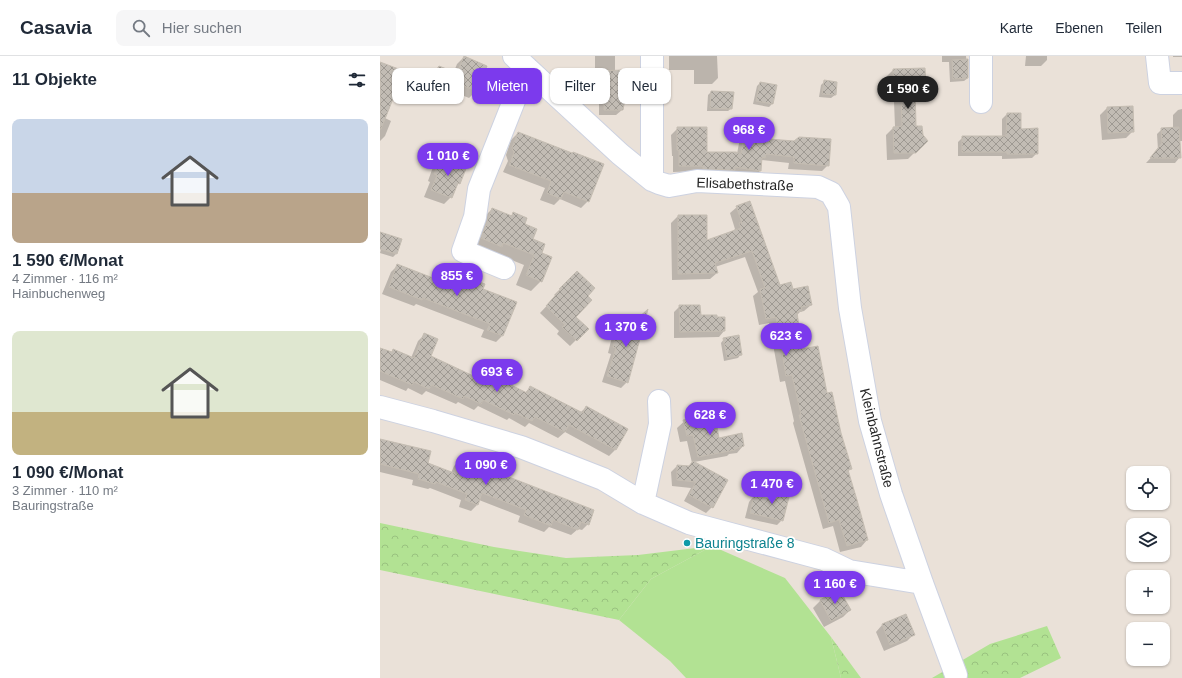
<!DOCTYPE html>
<html lang="de">
<head>
<meta charset="utf-8">
<style>
	:root { --surface:#fff; --page:#f6f6f7; --text:#1f2937; --muted:#747a83; --line:#e0e1e3; --accent:#7c3aed }
	body { margin:0; font-family:Arial,sans-serif; background:var(--page); color:var(--text); height:100vh; display:flex; flex-direction:column; font-size:15px; white-space:nowrap }
	* { box-sizing:border-box; margin:0 }
	p { font-size:13px; color:var(--muted) }
	.icon { flex:none; width:22px; height:22px; fill:none; stroke:currentColor; stroke-width:2; stroke-linecap:round; stroke-linejoin:round }
	.map { position:relative; flex:1; overflow:hidden }
	.sheet { display:flex; flex-direction:column; background:var(--surface); width:380px }
	.sheet>* { flex:none }
	.hud { position:absolute; left:12px; top:12px; width:380px; height:36px; display:flex; gap:8px }
	.fabs { position:absolute; left:746px; top:410px; display:grid; gap:8px }
	.fabs a { display:grid; place-items:center; width:44px; height:44px; border-radius:8px; background:var(--surface); box-shadow:0 1px 3px #0004; font-size:20px }
	.price { position:absolute; translate:-50% -34px; padding:0 9px; border-radius:14px; background:var(--accent); color:#fff; font-size:13px; line-height:26px; filter:drop-shadow(0 1px 2px #0008) }
	.price::after { content:''; position:absolute; left:50%; top:24px; width:12px; height:9px; margin-left:-6px; background:inherit; clip-path:polygon(0 0,100% 0,50% 100%) }
	.price.current { background:#222; color:#fff }
	ul { padding:0; list-style:none }
	li { display:grid; align-content:center; gap:8px; height:212px; padding:0 12px }
	li span { display:grid; place-items:center; height:124px; border-radius:8px; color:#555 }
	li>.icon { margin-inline-start:auto }
	span .icon { width:72px; height:72px; fill:#fffc; stroke-width:1 }
	li b { font-size:17px }
	h2 { display:flex; justify-content:space-between; align-items:center; height:48px; padding:0 12px; font-size:17px }
	.tag { padding:0 14px; border-radius:8px; background:var(--surface); box-shadow:0 1px 3px #0004; font-size:14px; line-height:36px }
	.tag.current { background:var(--accent); color:#fff }
	header { display:flex; align-items:center; gap:24px; box-sizing:border-box; height:56px; padding:0 20px; background:var(--surface); border-bottom:1px solid var(--line) }
	header strong { font-size:19px }
	nav { display:flex; gap:22px; margin-inline-start:auto; font-size:14px }
	.search { width:280px; height:36px; background:var(--page); display:flex; align-items:center; gap:10px; box-sizing:border-box; padding:0 14px; border-radius:8px; color:var(--muted); font-size:15px }
	main { display:flex; flex:1; min-height:0 }
	.map>svg:first-child { display:block }
	.grass { fill:#b2e293 }
	.forest { fill:url(#forest-crowns) }
	.shadow { fill:#0003 }
	.building { fill:url(#building-cross-hatch); stroke:#c5bdb2 }
	.lines { fill:none; stroke-linecap:round; stroke-linejoin:round }
	.minor-casing { stroke:#cdd2e1; stroke-width:24 }
	.minor { stroke:#fff; stroke-width:22 }
	.culture-dot { fill:#0f9aa8; stroke:#fff; stroke-width:1.5 }
	.labels { text-anchor:middle; dominant-baseline:central; stroke-width:3.5; stroke-linejoin:round; paint-order:stroke }
	.street-label { font-size:14px; fill:#272727; stroke:#fff }
	.culture-label { font-size:14px; fill:#0d838f; stroke:#fff; text-anchor:start }
</style>
</head>
<body>
<header>
<strong>Casavia</strong>
<div class="search"><svg class="icon" aria-label="search" viewBox="0 0 24 24"><circle cx="10" cy="10" r="6"/><path d="M15 15l6 6"/></svg>Hier suchen</div>
<nav><a>Karte</a><a>Ebenen</a><a>Teilen</a></nav>
</header>
<main>
<section class="sheet">
<h2>11 Objekte<svg class="icon" aria-label="filters" viewBox="0 0 24 24"><path d="M4 7h16M4 17h16"/><circle cx="9" cy="7" r="2"/><circle cx="15" cy="17" r="2"/></svg></h2>
<ul>
<li><span style="background:linear-gradient(#c9d6e8 60%,#b9a48a 0)"><svg class="icon" aria-label="home" viewBox="0 0 24 24"><path d="M3 11l9-7 9 7M6 9v11h12V9"/></svg></span><div><b>1 590 €/Monat</b><p>4 Zimmer · 116 m²</p><p>Hainbuchenweg</p></div></li>
<li><span style="background:linear-gradient(#dfe7d0 65%,#c2b280 0)"><svg class="icon" aria-label="home" viewBox="0 0 24 24"><path d="M3 11l9-7 9 7M6 9v11h12V9"/></svg></span><div><b>1 090 €/Monat</b><p>3 Zimmer · 110 m²</p><p>Bauringstraße</p></div></li>
</ul>
</section>
<div class="map">
<svg width="802" height="622" viewBox="0 0 802 622">
	<defs>
		<pattern id="forest-crowns" width="20" height="18" patternUnits="userSpaceOnUse"><rect width="20" height="18" fill="#b2e293"/><path d="M2 6a3 3 0 1 1 6 0M12 15a3 3 0 1 1 6 0" fill="none" stroke="#99c27f"/></pattern>
		<pattern id="building-cross-hatch" width="8" height="8" patternUnits="userSpaceOnUse"><rect width="8" height="8" fill="#c2bcb4"/><path d="M0 0l8 8M0 8l8-8" fill="none" stroke="#9e9992"/></pattern>
	</defs>
	<rect width="100%" height="100%" fill="#eae1d8"/>
	<path class="grass" d="M332,490L405,522L451,581L461,622H306L290,605L239,564L271,523Z"/>
	<path class="forest" d="M0,467L114,491L186,502L258,499L332,490L271,523L239,564L0,514Z
		M667,570L681,602L640,622H552L610,588Z
		M451,581L481,622H461Z"/>
	<path class="shadow" d="M215,0H235V16L242,54L236,59H219V46H214V42H187L175,31L190,15L206,31V22L212,16H215Z
		M289,0H337L338,22L332,28H314V14H289Z
		M562,0H586L588,22L584,25L570,26L569,6H562Z
		M646,0H667V4L661,10H645Z
		M793,0H802V1H793Z
		M84,1L106,10L96,35L89,42L67,33L77,8Z
		M0,7L3,61L11,65L5,80L0,85Z
		M513,14L545,30L538,37L534,38L535,71L546,85L528,103L507,104L506,79L513,72L515,71L514,45H507L506,21Z
		M444,26L456,27L455,39L451,42L439,41L441,29Z
		M380,27L392,48L389,51L373,48L377,30Z
		M331,36L352,52L348,55H327L328,39Z
		M727,52L753,75L746,82L722,84L720,59Z
		M802,53V85H799L800,101L795,107H766L778,94L777,78L782,73L793,72V59L798,54Z
		M627,58L640,74L657,97L652,102L622,103V100H578V86L583,81H622V63Z
		M298,72L326,97L357,98L360,82L366,75L448,109L442,115L408,113L409,107L381,104L380,115L374,121L317,115L293,116V100H292L291,79Z
		M138,77L208,145L201,152L180,143L174,149L160,144L165,132L123,116L128,105L126,99L131,84Z
		M61,101L79,127L75,132L71,141L64,148L44,141L50,126L48,125L54,108Z
		M357,151L400,230L412,234L431,249L424,255L420,256L417,259L422,294L447,338L460,378L471,413L467,416L487,484L481,491L460,496L453,470L443,473L413,367L414,365L405,325L400,326L389,267L379,269L373,240L378,236L365,201L335,211L337,217L330,223L292,224L291,167L298,160L326,185L353,175L355,173L350,157Z
		M112,153L130,160L133,158L161,197V225L151,235L136,229L144,209L114,197L92,192L102,163Z
		M4,183L21,184L16,198L13,201L0,197Z
		M18,209L67,228L68,225L75,218L102,233L122,280L116,286L101,281L104,274L36,248L34,250L2,238L11,216Z
		M197,216L207,240L195,261L207,273L190,290L177,278L179,275L160,257L176,240L174,239Z
		M300,250L320,260L344,275L339,281L294,282V256Z
		M241,264L247,326L241,332L222,326L231,298L228,297L235,269Z
		M44,279L49,301L102,325L106,322L145,337L150,331L200,357L206,351L246,373L235,394L229,400L185,376L178,382L149,367L145,371L129,362L127,364L98,350L94,354L78,346L76,348L46,335L42,339L28,332L26,335L0,324V295L11,297L13,294L31,302L38,285Z
		M344,283L361,298L358,302L344,305L341,287Z
		M310,360L338,383L363,390L357,397L349,398L347,400L314,406L332,451L326,457L304,445L311,432L292,430L291,416L297,410L308,411L312,407L307,385L300,386L297,372Z
		M0,384L47,407L71,417L74,410L80,404L208,468L202,474L198,473L191,479L169,471L164,476L138,466L140,460L99,444L97,449L91,455L79,451L81,444L50,432L48,433L32,429L33,424L0,416Z
		M397,431L402,464L397,469L365,462L369,446L374,440L390,444L392,436Z
		M459,534L470,554L463,561L444,571L433,552L440,545Z
		M526,559L533,579L527,585L504,595L496,576L502,569Z"/>
	<path class="building" d="M84,0L107,10L97,35L73,26Z
		M588,3V22L573,23L572,4Z
		M0,6L24,15L1,73H0Z
		M59,10L74,16L67,32L51,26L55,16Z
		M545,12L546,31H535L536,70H542L543,79L548,85L536,97H514L513,71L522,70L521,38L514,39L513,13Z
		M190,14L212,34L211,15L246,14L247,32L243,54H224V41H220L219,37H193L180,25Z
		M444,24L457,26L456,39L442,38Z
		M380,26L397,29L393,48L376,45Z
		M331,35L354,36L352,53L330,52Z
		M753,50L754,76L728,77L727,51Z
		M627,57H641V73L658,72V98H627V96H582V80H626Z
		M297,71H327V96H356L361,98L365,74L389,78V83L414,85L419,81L451,83L449,110L414,107V101L386,98L385,102L382,101L381,115L355,111V114L323,113V110H299V94H297Z
		M799,71L801,102H770L782,87L781,72Z
		M138,76L192,97L193,96L224,108L209,146L184,136L181,143L167,137L171,125L129,109L134,97L132,92Z
		M61,100L87,110L80,128L78,127L72,142L51,134L57,119L54,118Z
		M370,145L400,229L411,226L413,233L428,230L432,249L421,251L422,255L417,256L422,293L438,290L447,337L452,336L461,377L472,413L468,414L477,444L488,484L467,490L459,464L449,467L419,359H421L412,319L406,320L396,261L386,263L380,233L385,232L372,195L335,207L338,217L298,218V159H327V184L361,172L359,167H362L356,150Z
		M112,152L132,160L133,156L147,162L145,168L157,173L153,183L165,188L162,197L172,201L162,226L146,219L154,199L123,187L122,191L101,182Z
		M0,176L22,183L17,198L0,193Z
		M17,208L71,229L75,217L105,228L103,233L137,246L123,280L107,274L110,268L43,242L42,244L9,231Z
		M197,215L215,232L208,240L212,244L196,261L209,273L197,285L182,271L185,269L166,250L181,233H179Z
		M299,249H320L321,259H337V261H345V275L300,276Z
		M268,253L248,327L227,320L236,292L233,291L240,262L254,266Z
		M44,277L58,283L51,300L104,325L106,320L115,325L117,322L147,337L150,330L203,357L206,350L248,373L236,394L189,369L185,376L155,361L152,365L135,357L134,359L103,344L101,348L84,340L83,343L52,329L49,333L34,326L32,329L0,315V292L12,296L13,293L34,302Z
		M359,279L362,299L347,302L343,282Z
		M334,355L339,382L362,377L364,390L355,393V394L318,401L313,379L307,380L303,364L310,363V360Z
		M0,383L51,395L48,407L74,417L80,402L214,454L209,469L201,466L198,474L173,464L171,470L156,464L144,459L146,454L102,437L98,449L85,444L87,438L56,426L55,428L38,423L39,418L0,408Z
		M313,405L348,424L333,452L309,439L316,426L297,424V409L309,410Z
		M397,430L411,433L403,465L370,457L374,439L394,444Z
		M459,533L471,554L451,565L440,544Z
		M526,558L535,579L510,589L502,568Z"/>
	<g class="lines">
		<defs>
			<path id="minor" d="M134,0L240,98L272,124L279,127L289,130L317,125L438,131L451,137L459,151L470,252L490,365L511,438L542,527L576,619
				M272,0V124
				M777,0L780,27H802
				M601,46V0
				M124,212L83,195L95,161L99,133L147,12
				M0,351L53,365L141,391L223,423L263,447L309,467L444,503L469,515L542,527
				M263,447L280,368L279,345"/>
		</defs>
		<use href="#minor" class="minor-casing"/>
		<use href="#minor" class="minor"/>
	</g>
	<circle class="culture-dot" cx="307" cy="487" r="4"/>
	<g class="labels">
		<g class="street-label">
			<text transform="translate(365 128) rotate(2)">Elisabethstraße</text>
			<text transform="translate(497 382) rotate(76)">Kleinbahnstraße</text>
		</g>
		<g class="culture-label">
			<text x="315" y="487">Bauringstraße 8</text>
		</g>
	</g>
</svg>
<div class="fabs">
<a><svg class="icon" aria-label="locate" viewBox="0 0 24 24"><circle cx="12" cy="12" r="6"/><path d="M12 2v4M12 18v4M2 12h4M18 12h4"/></svg></a>
<a><svg class="icon" aria-label="layers" viewBox="0 0 24 24"><path d="M12 4l9 5-9 5-9-5zM3 14l9 5 9-5"/></svg></a>
<a>+</a>
<a>−</a>
</div>
<b class="price current" style="left:528px;top:54px">1 590 €</b>
<b class="price" style="left:369px;top:95px">968 €</b>
<b class="price" style="left:68px;top:121px">1 010 €</b>
<b class="price" style="left:77px;top:241px">855 €</b>
<b class="price" style="left:246px;top:292px">1 370 €</b>
<b class="price" style="left:406px;top:301px">623 €</b>
<b class="price" style="left:117px;top:337px">693 €</b>
<b class="price" style="left:330px;top:380px">628 €</b>
<b class="price" style="left:106px;top:430px">1 090 €</b>
<b class="price" style="left:392px;top:449px">1 470 €</b>
<b class="price" style="left:455px;top:549px">1 160 €</b>
<div class="hud">
<a class="tag">Kaufen</a>
<a class="tag current">Mieten</a>
<a class="tag">Filter</a>
<a class="tag">Neu</a>
</div>
</div>
</main>
</body>
</html>
